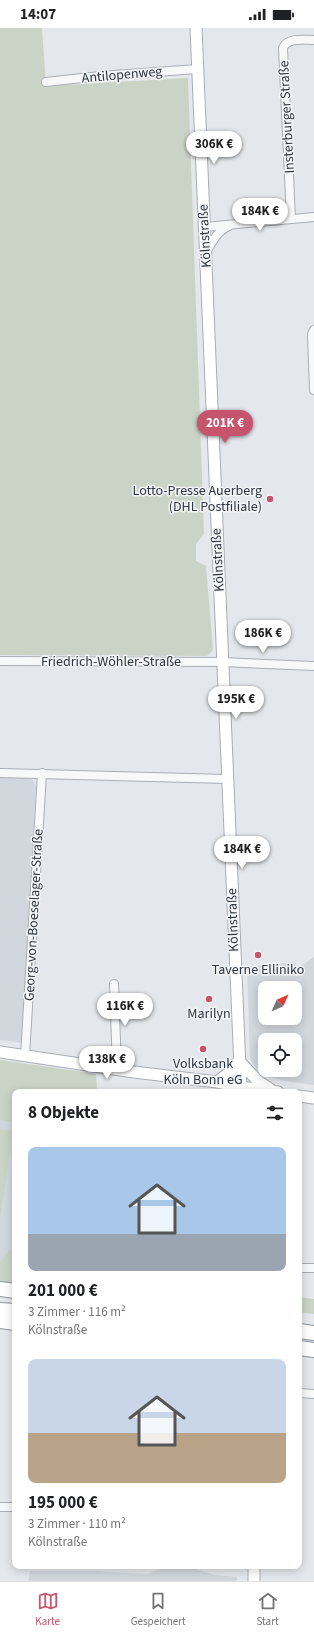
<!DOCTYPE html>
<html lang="de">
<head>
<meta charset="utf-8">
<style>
	:root { --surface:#fff; --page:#f2f2f2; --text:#202124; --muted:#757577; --line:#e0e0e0; --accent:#c5546c }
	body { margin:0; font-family:"Source Sans 3",sans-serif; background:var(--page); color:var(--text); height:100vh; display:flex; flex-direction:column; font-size:15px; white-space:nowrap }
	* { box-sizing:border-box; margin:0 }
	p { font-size:13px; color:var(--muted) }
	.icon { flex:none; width:22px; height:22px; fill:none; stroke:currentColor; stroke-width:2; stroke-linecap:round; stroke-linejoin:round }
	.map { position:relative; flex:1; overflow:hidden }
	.side { position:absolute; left:12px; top:1061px; width:290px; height:480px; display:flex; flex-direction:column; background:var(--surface); border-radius:8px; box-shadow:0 2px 10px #0003 }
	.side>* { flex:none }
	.needle { width:26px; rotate:45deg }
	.tools { position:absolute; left:258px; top:953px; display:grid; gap:8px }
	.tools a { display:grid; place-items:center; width:44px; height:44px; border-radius:8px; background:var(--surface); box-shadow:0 2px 10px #0003; font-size:20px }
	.price { position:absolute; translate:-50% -34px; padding:0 9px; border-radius:14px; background:#fff; color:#222; font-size:13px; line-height:26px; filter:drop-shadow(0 1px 2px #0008) }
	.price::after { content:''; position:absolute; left:50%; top:24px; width:12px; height:9px; margin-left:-6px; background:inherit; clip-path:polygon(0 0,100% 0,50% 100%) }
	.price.on { background:var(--accent); color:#fff }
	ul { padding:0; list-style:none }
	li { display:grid; align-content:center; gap:8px; height:212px; padding:0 16px }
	li span { display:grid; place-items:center; height:124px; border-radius:8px; color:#555 }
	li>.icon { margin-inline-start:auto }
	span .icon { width:72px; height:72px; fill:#fffc; stroke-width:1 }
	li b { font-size:17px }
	h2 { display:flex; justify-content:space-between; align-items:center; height:48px; padding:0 16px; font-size:17px }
	.status { display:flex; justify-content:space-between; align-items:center; height:28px; padding:0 20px; background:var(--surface); direction:ltr }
	.status svg { height:11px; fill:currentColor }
	.tabs { display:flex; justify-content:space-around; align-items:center; height:56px; border-top:1px solid var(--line); background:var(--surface); font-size:11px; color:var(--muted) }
	.tabs a { display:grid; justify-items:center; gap:2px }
	.tabs .on { color:var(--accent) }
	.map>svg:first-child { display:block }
	.built { fill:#d2d7dd; fill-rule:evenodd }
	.green { fill:#cad4c6 }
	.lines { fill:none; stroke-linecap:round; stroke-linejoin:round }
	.street-casing { stroke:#a9aeb5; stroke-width:10 }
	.secondary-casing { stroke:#a9aeb5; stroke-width:13 }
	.highway-casing { stroke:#8d96a1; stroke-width:16 }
	.street { stroke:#f7f8f9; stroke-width:8 }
	.secondary { stroke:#fff; stroke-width:11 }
	.highway { stroke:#fff; stroke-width:14 }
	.poi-dot { fill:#c5546c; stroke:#f4f6f8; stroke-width:1.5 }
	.labels { text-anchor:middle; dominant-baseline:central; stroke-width:3; stroke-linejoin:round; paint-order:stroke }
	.street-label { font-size:14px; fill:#2d3642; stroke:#f4f6f8 }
	.poi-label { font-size:14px; fill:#2d3642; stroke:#f4f6f8 }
</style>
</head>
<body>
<div class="status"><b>14:07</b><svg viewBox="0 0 49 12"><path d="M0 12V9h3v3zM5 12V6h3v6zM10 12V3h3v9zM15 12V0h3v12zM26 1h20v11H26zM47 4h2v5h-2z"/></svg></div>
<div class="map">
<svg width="314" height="1553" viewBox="0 0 314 1553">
	<rect width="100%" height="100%" fill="#e4e7eb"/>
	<path class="built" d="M0,749L28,750L33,752L36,758L22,1015L0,1012Z
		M314,929V1057L285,1053L262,1047L252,1035L250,1030L247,939L295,934L298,940ZM265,960H295V990H265ZM265,1012H295V1042H265Z
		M0,1032L96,1046L97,1064H15V1245L0,1243Z
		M168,1538L191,1539L214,1547L237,1549V1553H28L30,1543H95L147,1546Z"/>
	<path class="green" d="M0,0H42L46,58L188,50L204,506L196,516V533L206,538L213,622L207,628L0,627Z
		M0,1032L96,1046L97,1064H15V1094L0,1092Z
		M0,1101L13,1103L0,1191Z
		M12,1219H15V1256L0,1253V1234Z
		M299,1269L314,1271V1286L299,1284Z"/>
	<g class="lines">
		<defs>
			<path id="street" d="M46,54L100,48L198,41
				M291,191L283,20C287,9 305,12 314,12
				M205,199L314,189
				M206,224C212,214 218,202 229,198
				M314,302L312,306L314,362
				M0,633L222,634L314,638
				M0,745L227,751
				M114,956L117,1042
				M25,1028L42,745
				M299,1240H314
				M299,1365L314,1366
				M0,1479H15"/>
			<path id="secondary" d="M196,0L241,1064
				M0,1024L134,1044L217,1054L241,1059L278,1064
				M239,1033L259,1054L270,1061
				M217,1054L230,1044L239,1033
				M299,1068L314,1070
				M254,1538V1553"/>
			<path id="highway" d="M0,1261L15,1263
				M0,1282L15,1283
				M0,1293L15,1295
				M299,1303L314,1305
				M299,1320L314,1322"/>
		</defs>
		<use href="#street" class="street-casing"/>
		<use href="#secondary" class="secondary-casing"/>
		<use href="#highway" class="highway-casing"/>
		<use href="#street" class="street"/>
		<use href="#secondary" class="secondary"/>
		<use href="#highway" class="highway"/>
	</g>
	<g class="poi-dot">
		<circle cx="270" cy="471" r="4"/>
		<circle cx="258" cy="927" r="4"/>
		<circle cx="209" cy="971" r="4"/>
		<circle cx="203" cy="1021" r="4"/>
	</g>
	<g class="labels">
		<g class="street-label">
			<text transform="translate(122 47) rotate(-5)">Antilopenweg</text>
			<text transform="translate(287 89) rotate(-93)">Insterburger Straße</text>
			<text transform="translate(205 208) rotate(-93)">Kölnstraße</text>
			<text transform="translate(218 532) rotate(-93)">Kölnstraße</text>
			<text x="111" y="634">Friedrich-Wöhler-Straße</text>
			<text transform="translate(34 887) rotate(-87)">Georg-von-Boeselager-Straße</text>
			<text transform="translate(233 892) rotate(-92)">Kölnstraße</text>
		</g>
		<g class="poi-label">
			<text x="262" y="463" text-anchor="end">Lotto-Presse Auerberg<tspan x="262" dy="16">(DHL Postfiliale)</tspan></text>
			<text x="258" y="942">Taverne Elliniko</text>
			<text x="209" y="986">Marilyn</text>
			<text x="203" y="1036">Volksbank<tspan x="203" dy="16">Köln Bonn eG</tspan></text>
		</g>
	</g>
</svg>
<div class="tools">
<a><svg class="needle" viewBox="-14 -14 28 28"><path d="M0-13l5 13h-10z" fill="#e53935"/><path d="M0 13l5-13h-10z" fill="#757577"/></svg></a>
<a><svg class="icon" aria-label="locate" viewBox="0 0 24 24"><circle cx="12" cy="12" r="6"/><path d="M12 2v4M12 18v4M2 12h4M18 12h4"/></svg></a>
</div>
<b class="price" style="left:214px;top:137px">306K €</b>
<b class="price" style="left:260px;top:204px">184K €</b>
<b class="price on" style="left:225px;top:416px">201K €</b>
<b class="price" style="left:263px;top:626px">186K €</b>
<b class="price" style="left:236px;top:692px">195K €</b>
<b class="price" style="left:242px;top:842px">184K €</b>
<b class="price" style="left:125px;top:999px">116K €</b>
<b class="price" style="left:107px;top:1052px">138K €</b>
<section class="side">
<h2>8 Objekte<svg class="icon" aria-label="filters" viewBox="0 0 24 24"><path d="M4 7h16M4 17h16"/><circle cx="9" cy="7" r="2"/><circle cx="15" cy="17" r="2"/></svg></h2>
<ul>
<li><span style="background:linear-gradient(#a9c7e8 70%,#9aa5b1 0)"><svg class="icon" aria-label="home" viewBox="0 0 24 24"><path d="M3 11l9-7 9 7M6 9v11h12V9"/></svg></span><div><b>201 000 €</b><p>3 Zimmer · 116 m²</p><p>Kölnstraße</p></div></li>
<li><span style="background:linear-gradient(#c9d6e8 60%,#b9a48a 0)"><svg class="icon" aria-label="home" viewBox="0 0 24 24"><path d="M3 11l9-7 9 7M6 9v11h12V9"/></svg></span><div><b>195 000 €</b><p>3 Zimmer · 110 m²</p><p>Kölnstraße</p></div></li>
</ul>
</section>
</div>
<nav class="tabs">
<a class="on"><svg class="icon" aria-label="map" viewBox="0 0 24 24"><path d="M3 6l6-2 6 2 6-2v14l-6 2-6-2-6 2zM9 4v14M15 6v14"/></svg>Karte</a>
<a><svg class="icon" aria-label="saved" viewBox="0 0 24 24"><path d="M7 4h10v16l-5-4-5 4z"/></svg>Gespeichert</a>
<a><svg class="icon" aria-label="home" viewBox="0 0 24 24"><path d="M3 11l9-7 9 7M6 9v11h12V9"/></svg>Start</a>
</nav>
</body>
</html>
